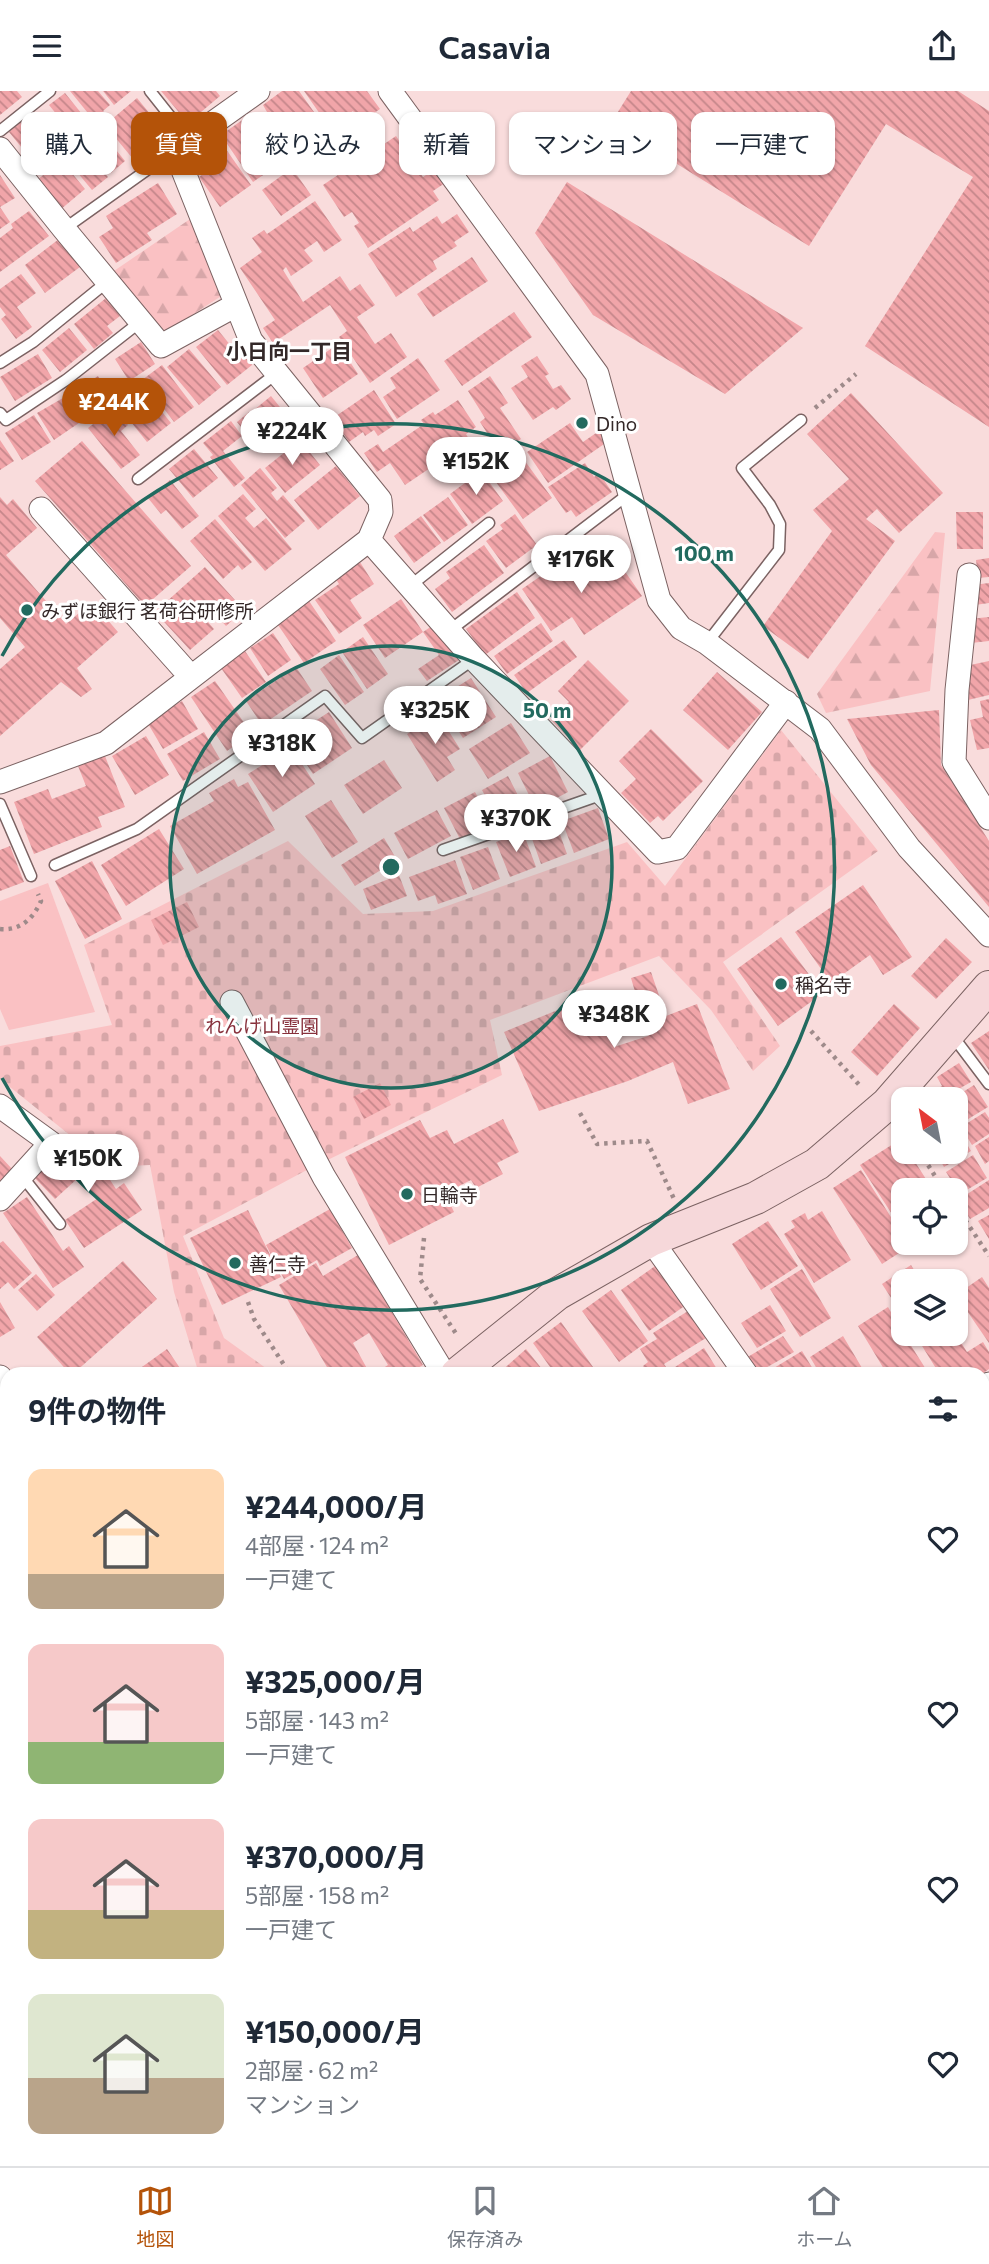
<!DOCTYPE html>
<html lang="ja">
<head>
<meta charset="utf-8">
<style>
	:root { --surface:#fff; --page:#f6f6f7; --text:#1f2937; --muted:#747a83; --line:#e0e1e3; --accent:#b45309 }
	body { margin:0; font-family:Commissioner,"Noto Sans JP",sans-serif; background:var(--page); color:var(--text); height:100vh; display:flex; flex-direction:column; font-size:26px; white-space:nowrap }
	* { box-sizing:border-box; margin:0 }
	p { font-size:23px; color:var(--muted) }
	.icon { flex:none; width:38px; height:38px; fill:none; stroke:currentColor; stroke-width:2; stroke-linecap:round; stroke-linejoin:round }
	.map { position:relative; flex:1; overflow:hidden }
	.details { position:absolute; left:0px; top:1276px; width:990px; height:800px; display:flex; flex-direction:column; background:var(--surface); border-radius:21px 21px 0 0; box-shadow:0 2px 5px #0004 }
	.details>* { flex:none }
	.banner { position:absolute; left:21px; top:21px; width:948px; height:63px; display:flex; gap:14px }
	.needle { width:46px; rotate:328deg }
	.buttons { position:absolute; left:891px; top:996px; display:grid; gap:14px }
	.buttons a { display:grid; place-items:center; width:77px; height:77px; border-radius:14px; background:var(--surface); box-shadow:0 2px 5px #0004; font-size:35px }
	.price { position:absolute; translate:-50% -60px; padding:0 16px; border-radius:24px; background:#fff; color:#222; font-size:23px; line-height:46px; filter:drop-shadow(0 2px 4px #0008) }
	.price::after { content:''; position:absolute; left:50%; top:42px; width:21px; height:16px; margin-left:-10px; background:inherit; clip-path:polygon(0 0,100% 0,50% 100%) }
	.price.active { background:var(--accent); color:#fff }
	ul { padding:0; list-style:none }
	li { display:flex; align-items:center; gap:21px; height:175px; padding:0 28px }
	li span { display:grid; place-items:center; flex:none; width:196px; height:140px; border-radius:14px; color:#555 }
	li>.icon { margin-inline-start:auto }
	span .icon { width:84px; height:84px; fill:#fffc; stroke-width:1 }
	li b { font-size:30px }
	h2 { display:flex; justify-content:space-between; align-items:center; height:84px; padding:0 28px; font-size:30px }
	.chip { padding:0 24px; border-radius:14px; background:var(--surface); box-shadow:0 2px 5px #0004; font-size:24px; line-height:63px }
	.chip.active { background:var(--accent); color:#fff }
	header { display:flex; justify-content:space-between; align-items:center; height:91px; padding:0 28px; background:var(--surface); font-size:32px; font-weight:600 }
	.dock { display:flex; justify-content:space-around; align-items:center; height:98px; border-top:2px solid var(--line); background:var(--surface); font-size:19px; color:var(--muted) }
	.dock a { display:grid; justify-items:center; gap:4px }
	.dock .active { color:var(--accent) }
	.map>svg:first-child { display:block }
	.green { fill:#fac1c3 }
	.forest { fill:url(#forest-firs) }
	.cemetery { fill:url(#cemetery-stones) }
	.water { fill:url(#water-waves); stroke:#528e84; stroke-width:2 }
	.building { fill:url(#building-back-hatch) }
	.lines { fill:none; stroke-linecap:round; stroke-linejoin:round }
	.lane-casing { stroke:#7b6262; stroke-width:13 }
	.street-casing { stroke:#7b6262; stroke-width:25 }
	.secondary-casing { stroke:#7b6262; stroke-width:34 }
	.path { stroke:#9e8a8a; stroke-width:4.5; stroke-dasharray:3.5 5; stroke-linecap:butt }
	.lane { stroke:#fff; stroke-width:10 }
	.street { stroke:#fff; stroke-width:23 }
	.secondary { stroke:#f6d8da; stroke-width:32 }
	.ring { fill:none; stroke:#226a5f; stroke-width:3.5 }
	.poi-dot { fill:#226a5f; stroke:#fff; stroke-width:2.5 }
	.labels { text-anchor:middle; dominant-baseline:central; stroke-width:6; stroke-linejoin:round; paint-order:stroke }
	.poi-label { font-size:19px; fill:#332828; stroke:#fff; text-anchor:start }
	.park-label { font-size:19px; fill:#87303b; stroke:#fff }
	.neighbourhood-label { font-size:21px; font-weight:bold; fill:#332828; stroke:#fff }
	.centre { fill:#226a5f; stroke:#fff; stroke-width:3.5 }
	.ring-label { font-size:21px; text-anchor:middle; font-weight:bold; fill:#226a5f; stroke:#fff; stroke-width:6; stroke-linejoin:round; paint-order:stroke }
</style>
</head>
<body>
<header><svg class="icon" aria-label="menu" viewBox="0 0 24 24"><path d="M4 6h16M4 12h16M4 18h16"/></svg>Casavia<svg class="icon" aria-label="share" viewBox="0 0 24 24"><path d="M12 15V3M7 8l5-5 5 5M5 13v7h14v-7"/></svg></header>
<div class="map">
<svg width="989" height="2075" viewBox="0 0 989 2075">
	<defs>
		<pattern id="forest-firs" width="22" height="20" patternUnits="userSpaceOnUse" patternTransform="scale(1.75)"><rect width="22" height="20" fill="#fac1c3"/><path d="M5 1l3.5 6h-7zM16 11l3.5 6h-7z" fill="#d7a6a8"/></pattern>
		<pattern id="cemetery-stones" width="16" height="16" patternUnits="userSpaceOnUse" patternTransform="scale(1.75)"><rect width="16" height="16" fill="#fac1c3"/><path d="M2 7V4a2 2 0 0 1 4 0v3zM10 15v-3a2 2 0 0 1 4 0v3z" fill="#d7a6a8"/></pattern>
		<pattern id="water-waves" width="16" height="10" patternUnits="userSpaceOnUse" patternTransform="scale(1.75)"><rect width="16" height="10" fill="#60baab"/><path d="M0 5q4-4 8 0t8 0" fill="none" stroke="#50978b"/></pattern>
		<pattern id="building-back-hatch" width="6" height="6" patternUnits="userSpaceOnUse" patternTransform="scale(1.75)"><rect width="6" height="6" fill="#f1a5a9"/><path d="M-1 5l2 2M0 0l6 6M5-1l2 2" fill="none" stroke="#c4868a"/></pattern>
	</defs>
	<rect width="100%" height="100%" fill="#f9dcdc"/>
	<path class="green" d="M48,792L95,921L9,939L0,918V810Z"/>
	<path class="forest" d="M193,126L226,202L161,244L111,182Z
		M935,441L945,442L930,600L826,622L817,603Z"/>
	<path class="cemetery" d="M781,639L878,760L723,871L780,955L753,980L711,919L659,865L490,929L502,984L303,1081L183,1145L224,1247L274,1283H199L174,1201L150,1074L129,1075L124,1048L76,1049L0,988V955L112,934L84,854L288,750L363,823L433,820L627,751L665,795Z"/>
	<path class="water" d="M989,2000V2075H798L814,2068H984V2002Z"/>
	<path class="building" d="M0,0H17L22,6L0,24Z
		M70,0H98L110,14L103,20L106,24L96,32Z
		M103,0H131L114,14Z
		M161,0H216L220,5L188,32Z
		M282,0H299L324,35L320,39L325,47L289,72L257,28L267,21L263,14Z
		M304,0H367L380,18L361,31L353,20L329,36Z
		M631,0H958L989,20V336L865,255L973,86L886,33L809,155L611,32Z
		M65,2L90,33L74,45L49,14Z
		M137,7L165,41L133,68L105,34Z
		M49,21L73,51L57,65L33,35Z
		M248,25L281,72L253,91L221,44Z
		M24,28L55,66L39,78L9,41Z
		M99,38L125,70L111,82L84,50Z
		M396,45L423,86L435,78L445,92L433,100L439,109L368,157L354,135L359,132L352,121L344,126L323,94Z
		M221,51L251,94L220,116L199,86L206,81L197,68Z
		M83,56L108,86L92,99L67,69Z
		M61,69L85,98L60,119L36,90Z
		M292,77L311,104L281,125L262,99Z
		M0,84L15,107L0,116L10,131L0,138Z
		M567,91L803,237L725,303L593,224L535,142Z
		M158,92L177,123L147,142L152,149L116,172L99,146L113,137L106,125Z
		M315,110L342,149L324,161L317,150L304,159L313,170L291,185L286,176L283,179L303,211L340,185L350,200L360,193L375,214L357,226L360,231L375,253L391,242L407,266L370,292L339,246L347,240L330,214L273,252L263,237L275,229L240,177L262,161L252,147L264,139L267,143Z
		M29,120L49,145L0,181V147L13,137L11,133Z
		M457,123L469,141L454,151L457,155L433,170L437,178L396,206L368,163L410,136L413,141L437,125L442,133Z
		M59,148L80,176L45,202L25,174Z
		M472,166L488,190L433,226L417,203Z
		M21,183L36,202L17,216L32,236L16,248L1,228L6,224L0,216V198Z
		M106,207L120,225L107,235L113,242L94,258L74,233Z
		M514,221L532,246L462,295L444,270Z
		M69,237L87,259L60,281L42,259Z
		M218,239L231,255L234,253L252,274L227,294L196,256Z
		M141,251L155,273L129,290L115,268Z
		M338,253L358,283L323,307L303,277Z
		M189,258L221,296L199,314L167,276Z
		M38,263L52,287L15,310L0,286Z
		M537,265L549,283L545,285L553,298L561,294L571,308L556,319L553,316L533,329L511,297L528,286L521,275Z
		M418,267L440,299L397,328L383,306L396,297L390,287Z
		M162,274L194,316L174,331L142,289Z
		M98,285L111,306L80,325L67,304Z
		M490,285L508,312L500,317L521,348L500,362L480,331L485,327L468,300Z
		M137,290L171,332L147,351L114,310Z
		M374,299L396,333L378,345L374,339L365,345L363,341L349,351L333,327Z
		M851,302L943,402L899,442L877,418L866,428L895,450L808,568L763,535L832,440L813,419L849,388L807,343Z
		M271,305L301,342L284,356L254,319Z
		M63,307L79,332L54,349L37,322Z
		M458,309L476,336L466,343L470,350L405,394L390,372L377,381L364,362L378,353L383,361L424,333L421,329L433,321L435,324Z
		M114,317L128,334L121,340L140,364L121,378L88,337Z
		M249,321L267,344L255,354L237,331Z
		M34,324L51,351L22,369L5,342Z
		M231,330L242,345L223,360L245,387L234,396L210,366L213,364L203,352Z
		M570,332L583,351L599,340L607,351L548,392L527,361Z
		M0,349L14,370L0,379Z
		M300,349L320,374L285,402L265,377Z
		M82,350L191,475L145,515L35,390Z
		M194,358L218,387L193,407L169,378Z
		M519,362L552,407L523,428L490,383Z
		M585,372L594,386L599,382L612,401L576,426L571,419L566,422L548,396Z
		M336,375L360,405L318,439L294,409Z
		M260,377L277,397L271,402L277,410L283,404L305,430L285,447L241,394Z
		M481,380L503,410L472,433L450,403Z
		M170,389L199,425L182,438L166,419L161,423L148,407Z
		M243,403L256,418L245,427L254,437L266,427L292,458L265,480L218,425Z
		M0,406L7,414L13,408L37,437L6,464L66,533L92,511L118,541L77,577L92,598L81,606L61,591L0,645V578L25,556L0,527Z
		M448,406L468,434L444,451L423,424Z
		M956,421H983V458H957Z
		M515,423L537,454L506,477L486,450L503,438L500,434Z
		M421,425L441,452L414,472L394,445Z
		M215,428L252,471L242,479L238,474L223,488L190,450Z
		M484,454L504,482L452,521L435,498L450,487L446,481Z
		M574,462L583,476L574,482L582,493L617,469L642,505L584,544L572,526L551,540L522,498Z
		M989,467V486L978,487L976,469Z
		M358,468L374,493L350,509L362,527L339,543L315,509L339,493L334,485Z
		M205,476L244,519L226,535L215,523L207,530L214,538L190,559L155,521Z
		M989,492V512L975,514L973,494Z
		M517,501L535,527L485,564L466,538Z
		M307,507L336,550L304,572L278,534L290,526L286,520Z
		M401,508L423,541L435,533L459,569L427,590L418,578L439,564L423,541L385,567L363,534Z
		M989,526V550L971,552L969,528Z
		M541,532L553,550L507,583L494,565Z
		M273,542L291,569L268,585L250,557Z
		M363,546L388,583L367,598L342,561Z
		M564,549L577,566L527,602L514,584Z
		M245,560L266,591L242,607L221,577Z
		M339,564L364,601L345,614L320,578Z
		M588,569L629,610L580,659L551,629L569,611L558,600Z
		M989,570V604L968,609L961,576Z
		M296,576L312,600L262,634L246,610Z
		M717,581L762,621L728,659L683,619Z
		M471,587L496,626L463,647L438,608Z
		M215,590L252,643L227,660L191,606Z
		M989,608V657L977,659L970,629L983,626L980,610Z
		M182,610L198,638L163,658L147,631Z
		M939,619L941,674L989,750V816L871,674L847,628Z
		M329,621L352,657L313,683L289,647Z
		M438,623L460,658L447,666L455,679L437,691L407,643Z
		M511,632L530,662L488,688L469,658Z
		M651,638L703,690L663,730L658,725L650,732L621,702L636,688L619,670Z
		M204,641L220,668L183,690L167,663Z
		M146,645L169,684L135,704L112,665Z
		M291,656L315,693L273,721L248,683Z
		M105,665L125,716L98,726L102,736L34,763L14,711L48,698L52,708L86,695L78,675Z
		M550,665L568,701L536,718L518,682Z
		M384,669L402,697L363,723L344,694Z
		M508,685L525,718L499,731L482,699Z
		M234,688L238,696L248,691L275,739L197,783L170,735L214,710L209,702Z
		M475,701L491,731L460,748L444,717Z
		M331,709L358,751L332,767L305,725Z
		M598,717L609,748L574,762L562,730Z
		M437,719L451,745L408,768L394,742Z
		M557,735L567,763L541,773L531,745Z
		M159,738L184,778L126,815L101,774Z
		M523,741L536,776L510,786L496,751Z
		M384,747L397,769L355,795L341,774Z
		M10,755L24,791L0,800V759Z
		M488,756L500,788L473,799L460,766Z
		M455,769L467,803L438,813L435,804L418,810L409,786Z
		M92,770L122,828L85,848L55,790Z
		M399,784L407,805L371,819L363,798Z
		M863,794L912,866L883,884L870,864L831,892L795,841Z
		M187,811L199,836L163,854L151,829Z
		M781,846L823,902L778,935L737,878Z
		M946,847L972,871L936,908L911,885Z
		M651,881L666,925L697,913L730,998L688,1013L673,971L628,990L539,1020L504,941L594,904L614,956L648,945L631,887Z
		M894,913L920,937L877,985L851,961Z
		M989,940V979L971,952Z
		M959,972L971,991L941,1008L935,999L942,995L937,986Z
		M380,992L391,1014L364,1028L353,1006Z
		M974,994L988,1016L960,1033L956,1025V1008H952Z
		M985,1021L989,1027V1043L972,1054L961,1036Z
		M503,1028L519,1061L497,1072L503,1083L476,1097L471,1089L445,1102L454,1121L389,1154L345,1066L420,1029L430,1047L447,1039L454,1053Z
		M961,1043L971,1060L944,1076L935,1060H956V1046Z
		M989,1046V1070L985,1073L975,1055Z
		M901,1048L903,1060H908L933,1099H903V1140L860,1074Z
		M72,1056L99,1072L116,1098L124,1092L142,1119L84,1157L65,1129L98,1107L78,1087L55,1108L31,1083L54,1062L58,1066Z
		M973,1064L987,1087L960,1103L946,1081Z
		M0,1065L13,1079L0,1090Z
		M861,1079L903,1145V1152H907L910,1155L882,1173L833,1097Z
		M989,1089V1117L970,1128L958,1109Z
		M27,1106L63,1160L69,1155L84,1176L53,1197L3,1122Z
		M330,1118L352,1157L320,1175L317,1169L284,1188L266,1154Z
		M248,1119L281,1186L222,1214L190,1147Z
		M822,1120L851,1169L814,1192L784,1143L795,1136L791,1130L805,1122L808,1129Z
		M989,1124V1148L978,1130Z
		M768,1130L798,1175L761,1199L732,1153Z
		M3,1150L32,1182L14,1198L8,1191L0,1198V1152Z
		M358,1164L423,1274L407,1283H374L388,1274L369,1242L353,1252L370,1283H331L279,1194L316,1172L323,1185Z
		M123,1170L157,1208L73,1283H70L37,1246Z
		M658,1173L686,1214L649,1240L621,1199Z
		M911,1174L921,1190H903V1225L882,1193Z
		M802,1178L831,1227L800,1246L770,1198Z
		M36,1183L55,1204L37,1220L18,1199Z
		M982,1186L989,1197V1252L956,1204Z
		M611,1199L648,1250L619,1271L582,1220Z
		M0,1211L15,1237L0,1246Z
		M770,1214L786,1240L757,1257L741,1232Z
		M888,1216L903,1242L929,1283H887L858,1235Z
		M688,1220L706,1247L664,1273L671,1283H648L643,1275L648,1271L640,1258L657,1248L653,1242Z
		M561,1231L598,1283H555L533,1252Z
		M914,1242H955L967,1261L983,1251L989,1261V1278L982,1283H946L942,1276L937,1279Z
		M783,1245L794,1261L755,1283L746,1267Z
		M843,1245L865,1282L820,1283L810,1266Z
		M704,1257L720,1283H675L672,1278Z
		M167,1258L184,1283H137L135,1281Z
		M526,1258L546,1283H498Z
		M802,1260L816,1283H764Z
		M989,1325V1382L984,1372V1327Z
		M2,1327L7,1336V1379L0,1382V1328Z
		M7,1430V1535L0,1539V1434Z
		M989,1437V1534L984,1536V1439Z
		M7,1564V1609L0,1613V1568Z
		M989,1582V1659L984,1661V1584Z
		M7,1661V1706L0,1693V1665Z
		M0,1764L7,1766V1815L1,1837Z
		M984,1835L989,1850V1966L984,1968Z
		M7,1988V2024L0,2017V1999Z
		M21,2068H63L56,2075H23L19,2071Z
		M70,2068H119L112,2075H70L67,2072Z
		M177,2068H226L219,2075H183Z
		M303,2068H381L366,2075H289Z
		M468,2068H520L522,2075H470Z
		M536,2068H581L584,2075H538Z
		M590,2068H648L650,2075H592Z
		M654,2068H722V2069L705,2075H657Z"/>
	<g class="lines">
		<defs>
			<path id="lane" d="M150,0L189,49
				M0,40L50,0
				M64,138L175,59
				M0,272L33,251L107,191
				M0,322L6,329L66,289L140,231
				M138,388L277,282
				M410,495L489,432
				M449,540L630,402
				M707,552L779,459L780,433L770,414L742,377L801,329
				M0,713L31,785
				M443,759L603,703
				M55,774L137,738L325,605L362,647L474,568
				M952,944L989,993
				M22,1085L60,1133"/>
			<path id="street" d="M390,0L597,283L659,509L681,537L707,552L820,638L909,757L989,844
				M0,58L64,138L161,255L236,214
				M41,418L191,586
				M369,449L474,568L658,761L677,757L786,611
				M969,484L957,599L954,671L989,727
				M0,691L106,652L369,449L381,421L380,409L251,250L175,59L258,0
				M232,911L324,1086L444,1283
				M0,1015L51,1052L0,1108
				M651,1149L746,1283
				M0,1286L7,1300
				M984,1297L989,1293
				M0,1559L7,1555
				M984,1981L989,1979
				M152,2068L158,2075
				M254,2068L256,2075
				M527,2068L530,2075
				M744,2075L760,2068"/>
			<path id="secondary" d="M457,1283L557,1203L651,1149L756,1107L817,1073L887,1013L989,896
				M0,1957L7,1943"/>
		</defs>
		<use href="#lane" class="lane-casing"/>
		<use href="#street" class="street-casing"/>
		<use href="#secondary" class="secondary-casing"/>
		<path class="path" d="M815,317L856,283
			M0,838C20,840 33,828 41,810L38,803
			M811,940L862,997
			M580,1022L597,1053L647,1050L675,1110
			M919,1060L944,1099
			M956,1115L989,1165
			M424,1147L420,1188L457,1244
			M248,1211L254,1228L290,1283"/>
		<use href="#lane" class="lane"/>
		<use href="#street" class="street"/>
		<use href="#secondary" class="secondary"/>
	</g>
	<circle cx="391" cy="776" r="221" fill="#226a5f" fill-opacity=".12"/>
	<g class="ring">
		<circle cx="391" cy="776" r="221"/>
		<path d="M2 565A443 443 0 1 1 2 987"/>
	</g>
	<g class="poi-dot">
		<circle cx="582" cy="332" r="7"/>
		<circle cx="27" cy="519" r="7"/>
		<circle cx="781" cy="893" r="7"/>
		<circle cx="407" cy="1103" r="7"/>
		<circle cx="235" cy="1172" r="7"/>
	</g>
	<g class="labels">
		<g class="poi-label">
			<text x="596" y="332">Dino</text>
			<text x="41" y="519">みずほ銀行 茗荷谷研修所</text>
			<text x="795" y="893">稱名寺</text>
			<text x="421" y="1103">日輪寺</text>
			<text x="249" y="1172">善仁寺</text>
		</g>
		<g class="park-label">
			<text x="262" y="934">れんげ山霊園</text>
		</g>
		<g class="neighbourhood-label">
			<text x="289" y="259">小日向一丁目</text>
		</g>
	</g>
	<circle cx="391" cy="776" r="10" class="centre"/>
	<g class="ring-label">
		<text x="704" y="470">100 m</text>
		<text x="547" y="627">50 m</text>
	</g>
</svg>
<div class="buttons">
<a><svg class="needle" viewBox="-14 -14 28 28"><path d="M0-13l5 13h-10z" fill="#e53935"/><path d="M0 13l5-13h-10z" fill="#747a83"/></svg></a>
<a><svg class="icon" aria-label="locate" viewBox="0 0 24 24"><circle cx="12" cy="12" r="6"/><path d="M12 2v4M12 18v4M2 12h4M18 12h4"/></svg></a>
<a><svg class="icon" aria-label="layers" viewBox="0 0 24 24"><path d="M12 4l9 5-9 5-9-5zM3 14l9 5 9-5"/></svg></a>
</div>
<b class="price active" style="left:114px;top:347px">¥244K</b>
<b class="price" style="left:292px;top:376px">¥224K</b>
<b class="price" style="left:476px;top:406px">¥152K</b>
<b class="price" style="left:581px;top:504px">¥176K</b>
<b class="price" style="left:435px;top:655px">¥325K</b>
<b class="price" style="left:282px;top:688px">¥318K</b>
<b class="price" style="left:516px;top:763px">¥370K</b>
<b class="price" style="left:614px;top:959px">¥348K</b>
<b class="price" style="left:88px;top:1103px">¥150K</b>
<div class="banner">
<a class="chip">購入</a>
<a class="chip active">賃貸</a>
<a class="chip">絞り込み</a>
<a class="chip">新着</a>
<a class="chip">マンション</a>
<a class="chip">一戸建て</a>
</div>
<section class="details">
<h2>9件の物件<svg class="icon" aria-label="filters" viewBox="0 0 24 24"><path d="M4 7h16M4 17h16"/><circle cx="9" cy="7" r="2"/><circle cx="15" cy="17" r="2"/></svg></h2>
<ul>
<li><span style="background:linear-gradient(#ffd9b3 75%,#b9a48a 0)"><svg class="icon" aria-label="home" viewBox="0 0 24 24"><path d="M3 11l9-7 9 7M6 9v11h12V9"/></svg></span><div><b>¥244,000/月</b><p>4部屋 · 124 m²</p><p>一戸建て</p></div><svg class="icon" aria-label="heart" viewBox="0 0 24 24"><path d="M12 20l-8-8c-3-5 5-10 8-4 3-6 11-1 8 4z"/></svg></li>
<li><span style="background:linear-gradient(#f6c9c9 70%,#8fb573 0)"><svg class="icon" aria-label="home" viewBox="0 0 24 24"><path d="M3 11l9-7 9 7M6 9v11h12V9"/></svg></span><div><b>¥325,000/月</b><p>5部屋 · 143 m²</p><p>一戸建て</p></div><svg class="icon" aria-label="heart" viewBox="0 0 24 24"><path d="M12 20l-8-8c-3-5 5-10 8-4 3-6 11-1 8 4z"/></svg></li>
<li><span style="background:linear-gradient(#f6c9c9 65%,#c2b280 0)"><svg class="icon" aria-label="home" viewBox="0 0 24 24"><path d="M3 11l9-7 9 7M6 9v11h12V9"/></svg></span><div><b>¥370,000/月</b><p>5部屋 · 158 m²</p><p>一戸建て</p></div><svg class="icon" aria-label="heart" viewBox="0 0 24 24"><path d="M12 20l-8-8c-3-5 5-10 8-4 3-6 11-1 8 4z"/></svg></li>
<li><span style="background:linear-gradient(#dfe7d0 60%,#b9a48a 0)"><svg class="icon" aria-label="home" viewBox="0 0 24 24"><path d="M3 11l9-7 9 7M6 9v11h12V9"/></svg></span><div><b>¥150,000/月</b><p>2部屋 · 62 m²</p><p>マンション</p></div><svg class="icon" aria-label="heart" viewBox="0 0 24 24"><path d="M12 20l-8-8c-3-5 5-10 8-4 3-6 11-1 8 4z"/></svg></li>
</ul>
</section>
</div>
<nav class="dock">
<a class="active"><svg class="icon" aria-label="map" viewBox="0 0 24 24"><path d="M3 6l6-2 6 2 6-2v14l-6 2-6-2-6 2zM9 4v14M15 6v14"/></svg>地図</a>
<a><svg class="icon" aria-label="saved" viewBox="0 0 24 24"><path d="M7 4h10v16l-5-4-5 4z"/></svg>保存済み</a>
<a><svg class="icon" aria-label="home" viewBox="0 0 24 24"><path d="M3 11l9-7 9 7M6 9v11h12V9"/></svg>ホーム</a>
</nav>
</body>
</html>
